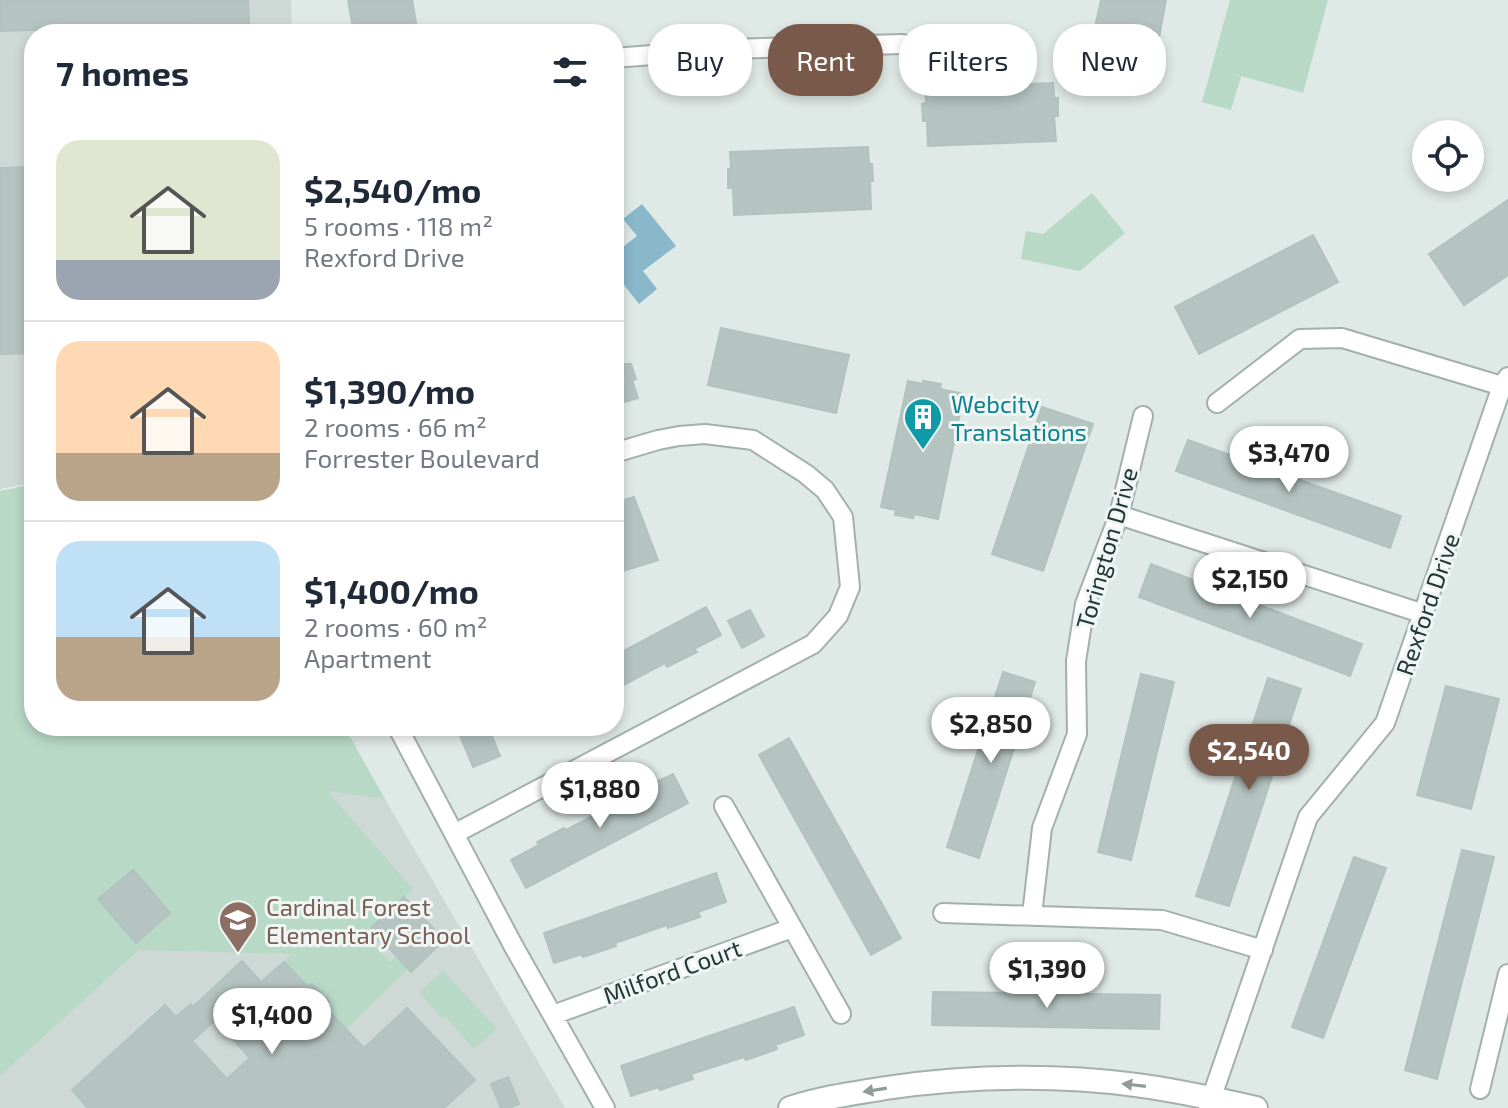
<!DOCTYPE html>
<html lang="en">
<head>
<meta charset="utf-8">
<style>
	:root { --surface:#fff; --page:#f2f2f3; --text:#1f2937; --muted:#747a83; --line:#e0e1e3; --accent:#795949 }
	body { margin:0; font-family:"Exo 2",sans-serif; background:var(--page); color:var(--text); height:100vh; display:flex; flex-direction:column; font-size:30px; white-space:nowrap }
	* { box-sizing:border-box; margin:0 }
	p { font-size:26px; color:var(--muted) }
	.icon { flex:none; width:44px; height:44px; fill:none; stroke:currentColor; stroke-width:2; stroke-linecap:round; stroke-linejoin:round }
	.map { position:relative; flex:1; overflow:hidden }
	.drawer { position:absolute; left:24px; top:24px; width:600px; height:712px; display:flex; flex-direction:column; background:var(--surface); border-radius:32px; box-shadow:0 4px 12px #0003 }
	.drawer>* { flex:none }
	.guide { position:absolute; left:648px; top:24px; width:740px; height:72px; display:flex; gap:16px }
	.buttons { position:absolute; left:1412px; top:120px; display:grid; gap:16px }
	.buttons a { display:grid; place-items:center; width:72px; height:72px; border-radius:50%; background:var(--surface); box-shadow:0 4px 12px #0003; font-size:40px }
	.price { position:absolute; translate:-50% -68px; padding:0 18px; border-radius:28px; background:#fff; color:#222; font-size:26px; line-height:52px; filter:drop-shadow(0 2px 4px #0008) }
	.price::after { content:''; position:absolute; left:50%; top:48px; width:24px; height:18px; margin-left:-12px; background:inherit; clip-path:polygon(0 0,100% 0,50% 100%) }
	.price.current { background:var(--accent); color:#fff }
	ul { padding:0; list-style:none }
	li { display:flex; align-items:center; gap:24px; height:200px; padding:0 32px }
	li+li { border-top:2px solid var(--line) }
	li span { display:grid; place-items:center; flex:none; width:224px; height:160px; border-radius:24px; color:#555 }
	li>.icon { margin-inline-start:auto }
	span .icon { width:96px; height:96px; fill:#fffc; stroke-width:1 }
	li b { font-size:34px }
	h2 { display:flex; justify-content:space-between; align-items:center; height:96px; padding:0 32px; font-size:34px }
	.chip { padding:0 28px; border-radius:32px; background:var(--surface); box-shadow:0 4px 12px #0003; font-size:28px; line-height:72px }
	.chip.current { background:var(--accent); color:#fff }
	.map>svg:first-child { display:block }
	.built { fill:#ced9d5 }
	.green { fill:#b9d9c7 }
	.water { fill:#8ab8cb }
	.building { fill:#b5c4c0; stroke:#b2c2be; stroke-width:2; fill-rule:evenodd }
	.lines { fill:none; stroke-linecap:round; stroke-linejoin:round }
	.minor-casing { stroke:#a3b0ad; stroke-width:22 }
	.tertiary-casing { stroke:#a3b0ad; stroke-width:26 }
	.minor { stroke:#fff; stroke-width:18 }
	.tertiary { stroke:#fff; stroke-width:22 }
	.oneway { fill:#909c9a }
	.labels { text-anchor:middle; dominant-baseline:central; stroke-width:6; stroke-linejoin:round; paint-order:stroke }
	.culture-label { font-size:24px; fill:#0d838f; stroke:#eff6f4; text-anchor:start }
	.street-label { font-size:24px; fill:#223835; stroke:#eff6f4 }
	.education-label { font-size:24px; fill:#785e54; stroke:#eff6f4; text-anchor:start }
</style>
</head>
<body>
<div class="map">
<svg width="1508" height="1108" viewBox="0 0 1508 1108">
	<rect width="100%" height="100%" fill="#dfe9e6"/>
	<path class="built" d="M0,0H291L292,34H34V482L0,489Z
		M0,737L385,799L565,1108H0Z"/>
	<path class="green" d="M1230,0H1328L1303,93L1233,74L1241,77L1231,110L1202,102Z
		M1092,193L1125,233L1080,271L1021,259L1026,231L1043,234Z
		M34,484V726H344L385,799L327,791L413,889L371,928L381,939L375,946L390,962L396,956L408,969L346,1029L324,1006L329,1001L313,984L308,987L284,962L291,954L139,950L0,1076V491Z
		M443,971L497,1029L474,1049L444,1015L441,1017L419,992Z"/>
	<path class="water" d="M642,204L676,246L643,271L657,289L639,304L614,272V254L637,236L623,219Z"/>
	<path class="building" d="M0,0H248L249,23L0,31Z
		M348,0H412L418,34H354Z
		M1101,0H1166L1155,59L1127,54V58L1107,54L1108,49L1091,46Z
		M1053,83L1054,98H1058V116H1054L1056,141L928,146L927,121H923L922,104L926,103L925,88Z
		M868,147L869,164H872L873,181H870L871,209L734,215L733,188H728V169H731L730,152Z
		M34,167V353L0,354V168Z
		M1508,200V275L1464,305L1429,254Z
		M1313,235L1338,282L1199,354L1175,307Z
		M721,328L849,355L836,413L708,385Z
		M614,364H631L636,379L632,380L638,398L614,405Z
		M908,381L923,384V381L941,384L940,389L964,394L938,519L914,514L913,518L895,515L896,510L881,507Z
		M1042,407L1093,424L1043,571L992,554Z
		M1188,440L1401,516L1390,548L1176,471Z
		M634,497L658,560L614,574V503Z
		M1151,564L1362,644L1350,676L1139,597Z
		M706,607L721,635L694,649L697,652L667,667L665,663L614,690V656Z
		M750,610L764,636L742,648L728,621Z
		M1003,672L1035,682L979,858L947,847Z
		M1141,674L1174,682L1131,860L1098,852Z
		M1268,678L1301,689L1229,906L1196,896Z
		M1446,686L1499,699L1471,809L1417,795Z
		M456,726H488L500,756L473,767Z
		M789,738L901,938L871,955L759,755Z
		M673,774L688,803L526,888L511,860L539,845L537,842L564,828L566,830L616,804L614,801L645,785L646,787Z
		M1462,850L1494,857L1437,1079L1405,1070Z
		M1354,857L1386,868L1323,1038L1292,1027Z
		M133,870L170,913L136,943L98,899Z
		M716,873L726,902L698,912L700,917L668,928L667,925L615,943L616,946L583,957L582,954L554,963L544,933Z
		M404,897L444,940L411,972L371,928Z
		M242,961L261,982L284,962L308,987L312,984L329,1001L324,1006L364,1048L407,1008L475,1080L444,1108H88L72,1090L165,1005L176,1017L191,1004L193,1007ZM215,1020L250,1058L227,1079L192,1041Z
		M933,992L1160,995L1159,1029L932,1025Z
		M794,1007L804,1035L775,1045L777,1049L746,1060L744,1057L691,1074L693,1079L660,1090L659,1087L631,1096L621,1066Z
		M508,1077L519,1104L509,1108H501L491,1084Z"/>
	<g class="lines">
		<defs>
			<path id="minor" d="M614,58L729,49L903,44
				M1217,403L1300,339L1342,338L1502,386
				M1119,515L1424,614
				M397,726L514,947L605,1108
				M724,806L841,1014
				M454,834L813,644L838,616L850,587L843,517L825,490L806,474L753,440L705,434L679,436L658,440L614,453
				M943,913L1162,920L1263,950
				M1032,915L1042,828L1077,734L1076,661L1085,604L1119,515L1143,416
				M553,1015L792,928
				M1480,1089L1508,974
				M1208,1108L1308,817L1385,723L1502,386L1508,377"/>
			<path id="tertiary" d="M790,1108C820,1098 854,1093 886,1088C969,1076 1052,1074 1136,1085C1176,1090 1216,1099 1256,1108"/>
		</defs>
		<use href="#minor" class="minor-casing"/>
		<use href="#tertiary" class="tertiary-casing"/>
		<use href="#minor" class="minor"/>
		<use href="#tertiary" class="tertiary"/>
	</g>
	<defs><path id="oneway-solid" d="M-6-.8H1V-3.2L6.5 0L1 3.2V.8H-6Z" transform="scale(2)"/></defs>
	<g class="oneway">
		<use href="#oneway-solid" transform="translate(1134 1085) rotate(-173)"/>
		<use href="#oneway-solid" transform="translate(875 1090) rotate(171)"/>
	</g>
	<defs>
		<symbol id="building-pin" viewBox="-11 -11 22 30"><path d="M0 17L-7.5 6A9.5 9.5 0 1 1 7.5 6Z" fill="#0f9aa8" stroke="#eff6f4"/><path d="M-4-6H4V6H1V3H-1V6H-4ZM-2.5-4.3h1.7v1.8h-1.7ZM.8-4.3h1.7v1.8H.8ZM-2.5-1h1.7V.8h-1.7ZM.8-1h1.7V.8H.8Z" fill="#fff"/></symbol>
		<symbol id="school-pin" viewBox="-11 -11 22 30"><path d="M0 17L-7.5 6A9.5 9.5 0 1 1 7.5 6Z" fill="#8d6e63" stroke="#eff6f4"/><path d="M0-5L7-2L0 1L-7-2ZM-4 1L0 2.5L4 1V4Q0 6-4 4Z" fill="#fff"/></symbol>
	</defs>
	<g fill-rule="evenodd">
		<use href="#building-pin" x="901" y="395" width="44" height="60"/>
		<use href="#school-pin" x="216" y="898" width="44" height="60"/>
	</g>
	<g class="labels">
		<g class="culture-label">
			<text x="951" y="403">Webcity<tspan x="951" dy="28">Translations</tspan></text>
		</g>
		<g class="street-label">
			<text transform="translate(1106 548) rotate(-74)">Torington Drive</text>
			<text transform="translate(1427 604) rotate(-71)">Rexford Drive</text>
			<text transform="translate(672 971) rotate(-20)">Milford Court</text>
		</g>
		<g class="education-label">
			<text x="266" y="906">Cardinal Forest<tspan x="266" dy="28">Elementary School</tspan></text>
		</g>
	</g>
</svg>
<div class="buttons">
<a><svg class="icon" aria-label="locate" viewBox="0 0 24 24"><circle cx="12" cy="12" r="6"/><path d="M12 2v4M12 18v4M2 12h4M18 12h4"/></svg></a>
</div>
<b class="price" style="left:1289px;top:494px">$3,470</b>
<b class="price" style="left:1250px;top:620px">$2,150</b>
<b class="price" style="left:991px;top:765px">$2,850</b>
<b class="price current" style="left:1249px;top:792px">$2,540</b>
<b class="price" style="left:600px;top:830px">$1,880</b>
<b class="price" style="left:1047px;top:1010px">$1,390</b>
<b class="price" style="left:272px;top:1056px">$1,400</b>
<div class="guide">
<a class="chip">Buy</a>
<a class="chip current">Rent</a>
<a class="chip">Filters</a>
<a class="chip">New</a>
</div>
<section class="drawer">
<h2>7 homes<svg class="icon" aria-label="filters" viewBox="0 0 24 24"><path d="M4 7h16M4 17h16"/><circle cx="9" cy="7" r="2"/><circle cx="15" cy="17" r="2"/></svg></h2>
<ul>
<li><span style="background:linear-gradient(#dfe7d0 75%,#9aa5b1 0)"><svg class="icon" aria-label="home" viewBox="0 0 24 24"><path d="M3 11l9-7 9 7M6 9v11h12V9"/></svg></span><div><b>$2,540/mo</b><p>5 rooms · 118 m²</p><p>Rexford Drive</p></div></li>
<li><span style="background:linear-gradient(#ffd9b3 70%,#b9a48a 0)"><svg class="icon" aria-label="home" viewBox="0 0 24 24"><path d="M3 11l9-7 9 7M6 9v11h12V9"/></svg></span><div><b>$1,390/mo</b><p>2 rooms · 66 m²</p><p>Forrester Boulevard</p></div></li>
<li><span style="background:linear-gradient(#bfe0f5 60%,#b9a48a 0)"><svg class="icon" aria-label="home" viewBox="0 0 24 24"><path d="M3 11l9-7 9 7M6 9v11h12V9"/></svg></span><div><b>$1,400/mo</b><p>2 rooms · 60 m²</p><p>Apartment</p></div></li>
</ul>
</section>
</div>
</body>
</html>
